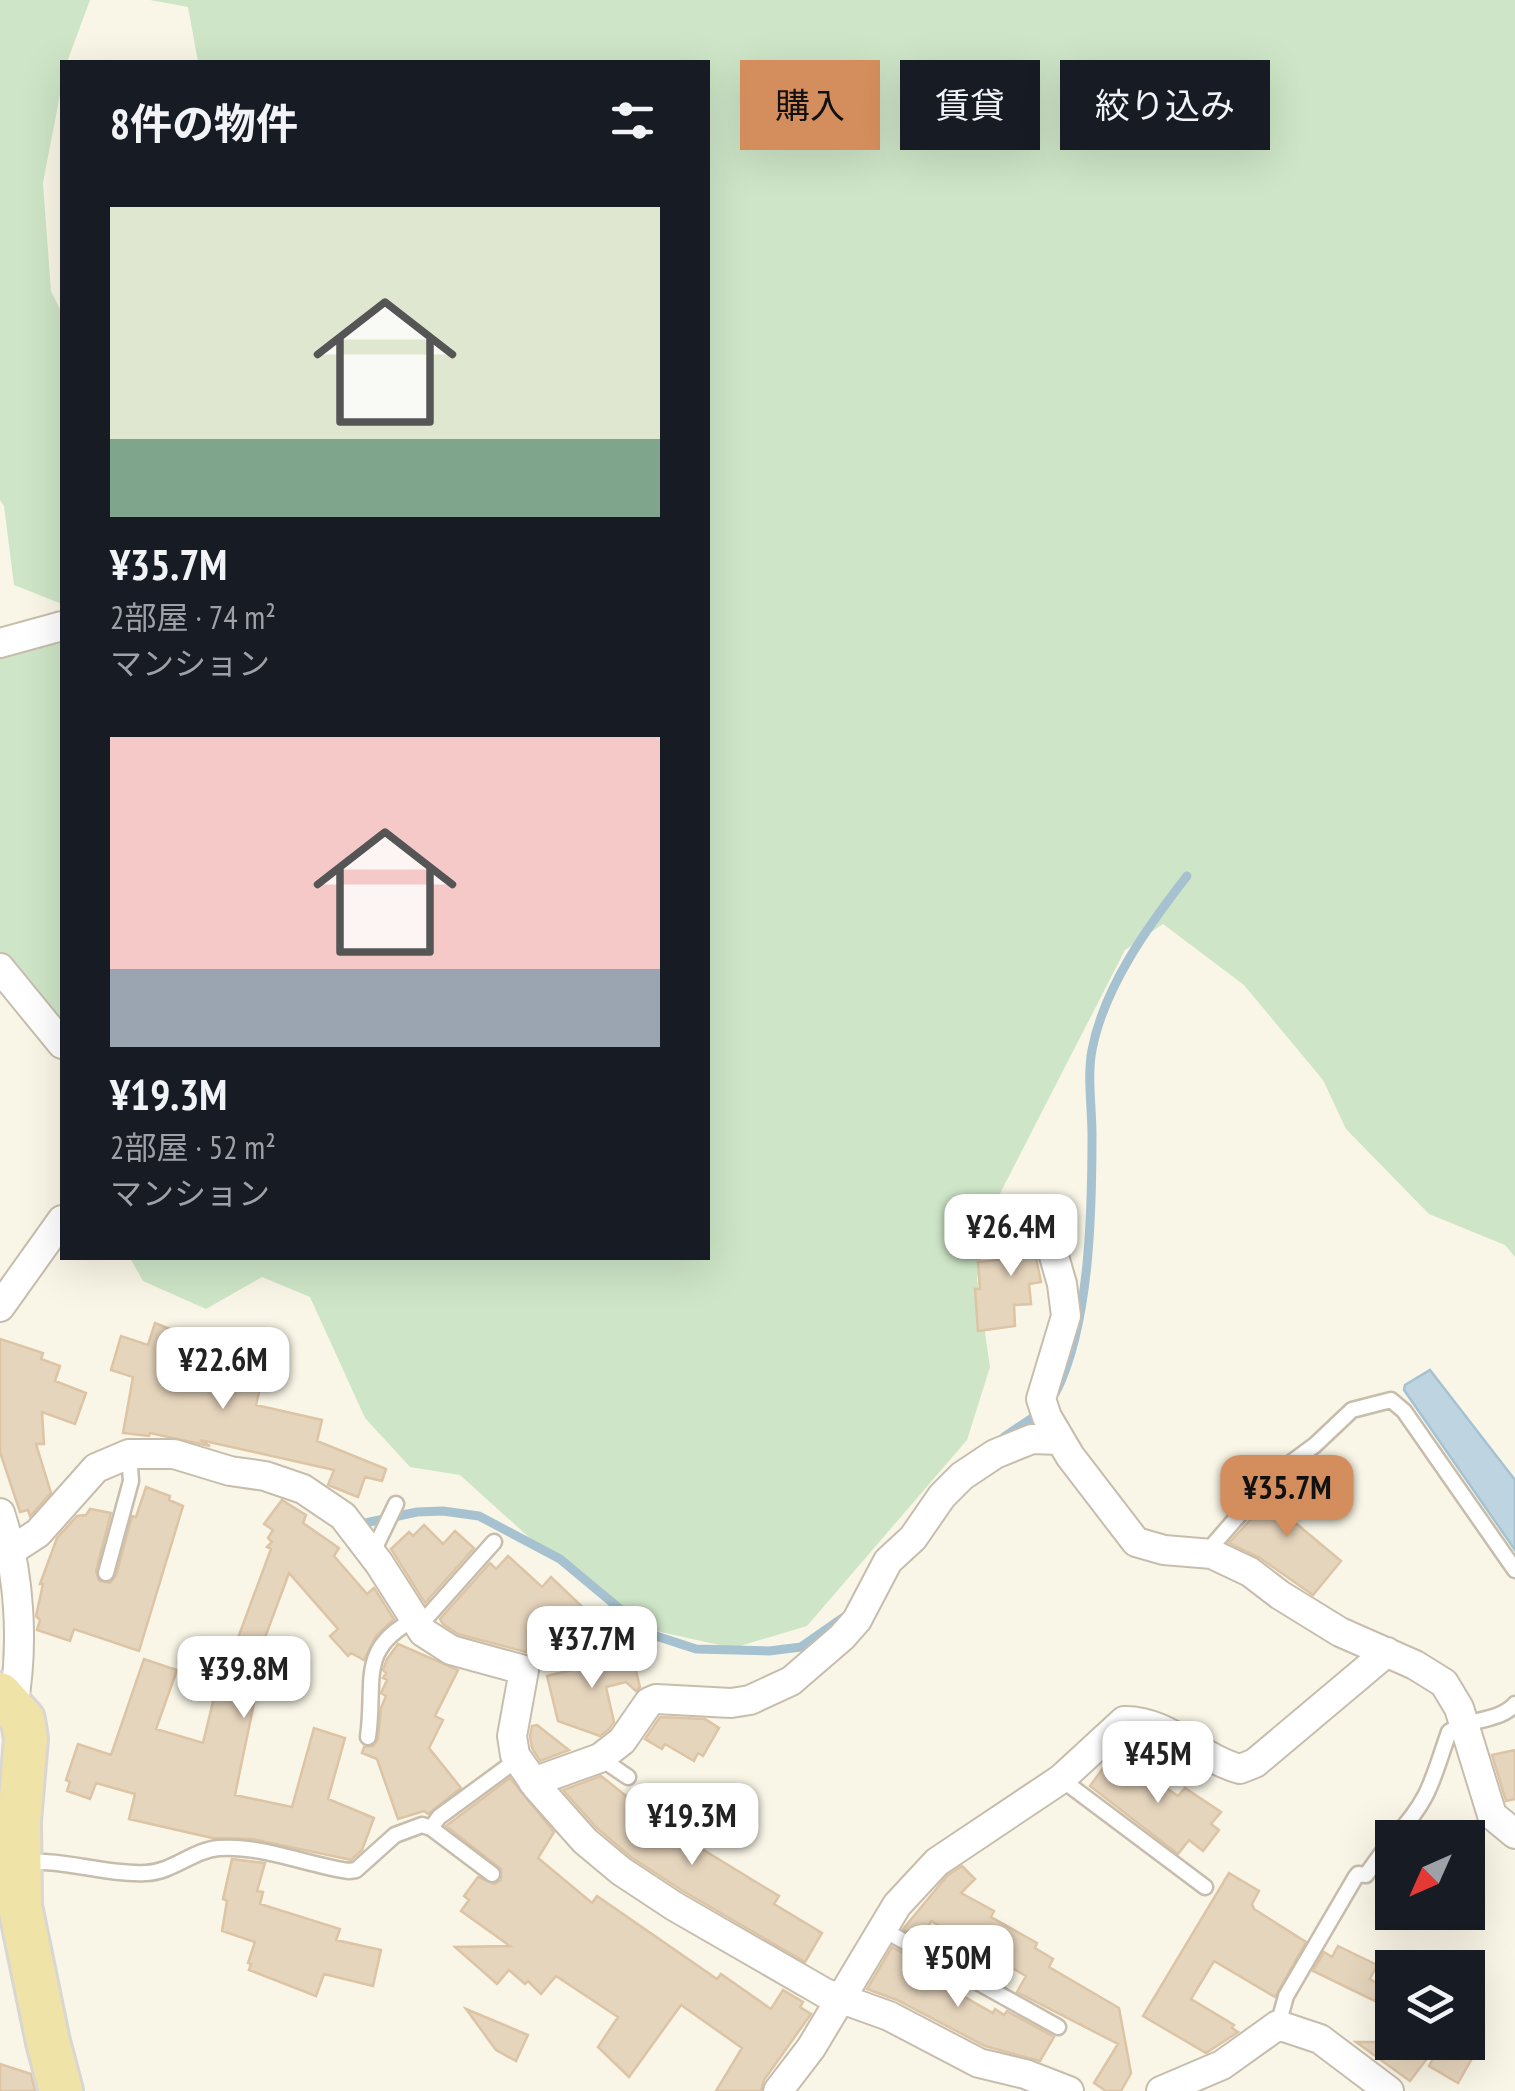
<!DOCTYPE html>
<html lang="ja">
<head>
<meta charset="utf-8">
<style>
	:root { --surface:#171b24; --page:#242831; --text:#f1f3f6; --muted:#9ea1a6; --accent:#d48d5c }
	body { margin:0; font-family:"PT Sans Narrow","Noto Sans JP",sans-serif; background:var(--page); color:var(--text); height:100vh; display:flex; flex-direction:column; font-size:38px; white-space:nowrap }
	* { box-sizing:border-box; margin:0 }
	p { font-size:32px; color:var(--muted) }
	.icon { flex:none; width:55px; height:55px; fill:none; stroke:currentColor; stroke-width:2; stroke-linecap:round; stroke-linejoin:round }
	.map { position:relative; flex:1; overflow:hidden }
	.details { position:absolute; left:60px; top:60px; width:650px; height:1200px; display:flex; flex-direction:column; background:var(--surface); border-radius:0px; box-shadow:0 10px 40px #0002 }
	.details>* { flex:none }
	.banner { position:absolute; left:740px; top:60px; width:625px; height:90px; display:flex; gap:20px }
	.needle { width:65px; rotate:225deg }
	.buttons { position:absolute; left:1375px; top:1820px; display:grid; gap:20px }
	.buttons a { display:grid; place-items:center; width:110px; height:110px; border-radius:0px; background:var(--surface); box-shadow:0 10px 40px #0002; font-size:50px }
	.price { position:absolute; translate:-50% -85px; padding:0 22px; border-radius:20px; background:#fff; color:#222; font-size:32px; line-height:65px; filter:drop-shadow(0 2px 5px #0008) }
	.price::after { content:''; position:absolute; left:50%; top:60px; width:30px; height:22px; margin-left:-15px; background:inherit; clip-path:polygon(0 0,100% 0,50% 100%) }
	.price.on { background:var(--accent); color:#111 }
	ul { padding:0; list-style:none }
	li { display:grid; align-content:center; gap:20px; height:530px; padding:0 50px }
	li span { display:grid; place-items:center; height:310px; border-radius:0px; color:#555 }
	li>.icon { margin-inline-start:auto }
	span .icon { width:180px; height:180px; fill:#fffc; stroke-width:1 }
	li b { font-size:42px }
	h2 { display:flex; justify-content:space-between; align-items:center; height:120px; padding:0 50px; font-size:42px }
	.chip { padding:0 35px; border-radius:0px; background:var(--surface); box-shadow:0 10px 40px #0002; font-size:35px; line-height:90px }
	.chip.on { background:var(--accent); color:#111 }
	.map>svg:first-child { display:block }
	.green { fill:#cee5c7 }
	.water { fill:#bed5e1; stroke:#a6c2d1; stroke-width:2.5 }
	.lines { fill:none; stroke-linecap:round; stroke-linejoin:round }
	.stream { stroke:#a6c2d1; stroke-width:9 }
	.building { fill:#e6d5bd; stroke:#dcc4a5; stroke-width:2.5 }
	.lane-casing { stroke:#c7bdad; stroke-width:19 }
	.street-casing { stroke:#c7bdad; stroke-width:32 }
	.primary-casing { stroke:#dad6d1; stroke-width:48 }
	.lane { stroke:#fff; stroke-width:14 }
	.street { stroke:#fff; stroke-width:28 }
	.primary { stroke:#f0e3a8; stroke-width:42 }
</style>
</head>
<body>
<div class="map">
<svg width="1515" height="2091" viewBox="0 0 1515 2091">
	<rect width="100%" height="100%" fill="#f9f6e7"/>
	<path class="green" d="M0,0H90L67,62H62V84L43,183L51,291L62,313V604L14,585L4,506L0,500Z
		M150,0H1515V1257L1505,1245L1429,1214L1346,1129L1323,1080L1244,985L1163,924L1125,950L990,1213L977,1278L990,1367L967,1440L807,1626L733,1648L638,1627L543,1550L460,1475L410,1467L365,1418L310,1297L262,1277L206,1309L143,1281L130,1258H708V62H198L188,7Z
		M62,643V1023L28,979L0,957V659L22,649Z"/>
	<path class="water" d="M1430,1370L1515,1480V1550L1404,1390L1405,1385Z"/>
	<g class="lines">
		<path class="stream" d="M1056,1392C1090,1324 1092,1211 1092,1135C1092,1108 1087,1076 1092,1050C1104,987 1148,926 1187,876
			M1004,1437L1041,1412
			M356,1525L417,1512L443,1511L479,1516L560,1559L650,1634L696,1649L769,1651L801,1647L844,1617"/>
	</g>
	<path class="building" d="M1050,1217L1071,1240L1068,1243L1055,1232L1040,1236L1035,1253L1041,1282L1029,1284L1031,1304L1014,1305L1015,1326L978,1331L975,1289H980L978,1262L1016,1258L1014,1231L1037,1228Z
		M155,1323L177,1332L168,1358L212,1371L213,1367L262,1380L256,1405L322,1420L317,1441L386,1469L382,1481L365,1477L358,1497L328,1485L334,1470L200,1440L210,1446L150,1433L149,1436L123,1433L133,1377L111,1370L121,1336L148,1345Z
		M0,1339L43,1353L41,1359L60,1366L55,1381L86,1393L75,1424L42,1412L44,1444H36L51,1493L30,1516L28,1510L20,1512L0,1452Z
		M1289,1478L1312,1497L1292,1520L1341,1561L1313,1595L1260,1558L1229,1543Z
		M146,1487L170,1496L169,1500L183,1506L139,1651L74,1629L70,1641L37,1630L40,1620L36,1616L43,1584H40L57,1538L77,1516L86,1515L90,1509L111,1513L96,1571L99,1581L110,1583L116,1576L132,1516L136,1517Z
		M282,1500L306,1515L303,1523L339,1548L334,1556L367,1594L374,1588L394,1619L376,1636L364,1660L351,1653L348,1656L330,1636L338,1629L289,1573L254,1667L261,1669L235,1795L292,1807L314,1728L345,1738L328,1799L374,1818L362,1850L351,1860L253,1839L212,1838L129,1819L135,1794L96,1783L90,1799L67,1791L70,1782L66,1780L78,1744L111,1755L144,1659L177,1670L156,1729L203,1743L223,1660L229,1662L271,1549L267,1547L272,1542L268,1538L273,1530L264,1524Z
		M424,1525L443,1544L455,1531L474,1548L425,1603L391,1549L409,1532L413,1536Z
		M508,1556L542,1587L551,1577L595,1619L579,1636L559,1617L526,1652L458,1634L443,1624L440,1619L490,1563L496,1569Z
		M398,1644L458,1670L435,1716L443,1720L429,1748L461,1788L428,1814L424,1811L398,1819L377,1759L362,1753L364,1747L373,1746L378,1739L381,1708L386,1696L381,1693L387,1680L383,1678L386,1673L383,1670L387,1659Z
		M630,1646L640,1687L636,1691L626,1682L606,1687L614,1722L609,1729L600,1736L558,1721L547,1676L606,1662L597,1654Z
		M660,1717L705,1719L719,1728L703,1756L698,1753L694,1761L665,1744L662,1749L645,1739Z
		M537,1725L569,1750L540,1761L532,1748L530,1736L532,1726Z
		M1515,1750V1799L1506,1801L1492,1755Z
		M1121,1757L1178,1796L1185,1788L1221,1812L1211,1824L1219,1830L1203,1851L1189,1840L1178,1854L1090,1786L1110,1759L1116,1763Z
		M601,1776L635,1803L633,1806L683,1845L687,1840L779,1896L774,1904L822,1933L805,1962L683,1891L631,1857L597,1828L563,1790Z
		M510,1778L554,1832L538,1858L592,1903L597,1896L717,1979L721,1974L771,2009L783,1990L803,2002L800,2007L811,2014L764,2080L761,2091H716L742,2048L681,2005L629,2077L598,2047L618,2017L556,1976L541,1994L528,1981L525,1984L509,1970L497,1984L455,1947L510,1946L461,1911L469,1900L464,1896L478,1877L495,1884L501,1880V1869L446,1826Z
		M232,1859L265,1863L257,1891L263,1892L260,1904L340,1929L336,1940L381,1950L373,1986L324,1974L316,1996L249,1970L251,1964L248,1963L255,1942L222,1931L227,1901L223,1899Z
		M962,1866L975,1879L961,1893L994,1911L991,1917L1037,1943L1035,1948L1053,1959L1049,1967L1119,2008L1131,2073L1121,2091H1106L1094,2083L1118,2044L1017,1992L1026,1976L931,1921L922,1939L903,1929L948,1875Z
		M1229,1873L1259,1891L1252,1904L1254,1909L1306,1942L1275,1997L1214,1961L1191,1999L1234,2025L1232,2028L1238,2032L1206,2053L1143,2016Z
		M1338,1946L1377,1965L1370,1979L1383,1987L1375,2001L1313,1971L1324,1952L1332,1957Z
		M892,1947L912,1958L908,1965L993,2013L995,2009L1004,2015L1007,2011L1054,2037L1040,2061L985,2046L897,2000L867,1989Z
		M466,2009L528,2035L516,2061L496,2050Z
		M1356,2042H1419L1432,2052L1410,2081Z
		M1442,2042H1453L1474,2055L1458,2083L1429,2066Z
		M0,2064L31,2074L35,2091H0Z"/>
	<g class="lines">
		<defs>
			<path id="lane" d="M1206,1553L1273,1476L1315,1445L1352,1410L1391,1400L1404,1411L1515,1570
				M372,1554L396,1504
				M106,1573L131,1481L129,1454
				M419,1626L494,1542
				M524,1670L561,1634
				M368,1737C376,1680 357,1649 415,1619
				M600,1758L628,1777
				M1061,1779L1205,1887
				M431,1828L439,1817L518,1759
				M1394,1838C1431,1798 1432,1780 1449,1732C1468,1718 1500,1722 1515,1704
				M23,1862C65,1859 105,1875 146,1873C173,1872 193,1850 219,1848C262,1845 307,1865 349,1871L356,1870L395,1835L422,1825L431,1828L492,1874
				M882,1929L1058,2027
				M1278,2025L1286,1996L1355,1878L1358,1874L1366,1875L1392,1839"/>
			<path id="street" d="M0,643L62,626
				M0,968L62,1044
				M1052,1249L1062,1284L1066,1316L1041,1399L1047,1417L1070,1456L1136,1542L1164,1550L1212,1554L1250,1572L1280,1595L1340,1632L1415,1665L1444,1683L1459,1708L1492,1815L1515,1834
				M0,1307L62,1220
				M0,1513C20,1573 24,1645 13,1707
				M12,1550L38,1533L96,1468L129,1454H174L230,1471L265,1476L303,1489L343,1516L379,1563L423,1632L451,1650L524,1670L512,1736L515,1755L537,1787L585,1841L621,1871L674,1906L825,1993L889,2016L979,2063L1025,2074L1069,2091
				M533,1782L600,1758L622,1741L649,1702L656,1699L731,1703L750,1700L791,1681L842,1637L857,1620L888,1561L913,1538L942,1496L962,1476L995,1454L1032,1439L1059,1440
				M778,2091L811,2048L897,1905L937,1862L1061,1779L1124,1721C1167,1720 1199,1758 1240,1769L1255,1763L1387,1652
				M1161,2091L1222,2065L1278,2025L1320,2039L1389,2091"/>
			<path id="primary" d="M0,1694L23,1720L26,1739L19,1821L20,1906L48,2042L61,2091"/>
		</defs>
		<use href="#lane" class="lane-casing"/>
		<use href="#street" class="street-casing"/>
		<use href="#primary" class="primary-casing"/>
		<use href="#lane" class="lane"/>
		<use href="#street" class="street"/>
		<use href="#primary" class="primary"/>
	</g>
</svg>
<div class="buttons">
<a><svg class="needle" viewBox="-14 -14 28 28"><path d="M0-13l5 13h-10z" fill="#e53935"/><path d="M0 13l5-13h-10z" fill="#9ea1a6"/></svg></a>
<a><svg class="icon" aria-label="layers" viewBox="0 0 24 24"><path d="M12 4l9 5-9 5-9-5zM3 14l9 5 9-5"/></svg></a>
</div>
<b class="price" style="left:1011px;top:1279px">¥26.4M</b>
<b class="price" style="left:223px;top:1412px">¥22.6M</b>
<b class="price on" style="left:1287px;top:1540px">¥35.7M</b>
<b class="price" style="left:592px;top:1691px">¥37.7M</b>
<b class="price" style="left:244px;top:1721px">¥39.8M</b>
<b class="price" style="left:1158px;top:1806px">¥45M</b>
<b class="price" style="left:692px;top:1868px">¥19.3M</b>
<b class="price" style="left:958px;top:2010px">¥50M</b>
<div class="banner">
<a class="chip on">購入</a>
<a class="chip">賃貸</a>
<a class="chip">絞り込み</a>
</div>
<section class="details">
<h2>8件の物件<svg class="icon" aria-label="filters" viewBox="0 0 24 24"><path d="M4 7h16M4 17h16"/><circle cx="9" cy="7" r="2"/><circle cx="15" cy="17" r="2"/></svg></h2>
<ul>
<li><span style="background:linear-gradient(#dfe7d0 75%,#7fa58c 0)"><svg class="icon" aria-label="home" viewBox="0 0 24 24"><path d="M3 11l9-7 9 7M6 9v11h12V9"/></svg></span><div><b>¥35.7M</b><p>2部屋 · 74 m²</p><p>マンション</p></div></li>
<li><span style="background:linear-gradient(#f6c9c9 75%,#9aa5b1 0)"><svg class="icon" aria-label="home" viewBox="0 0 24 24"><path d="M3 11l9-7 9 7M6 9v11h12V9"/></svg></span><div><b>¥19.3M</b><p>2部屋 · 52 m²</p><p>マンション</p></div></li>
</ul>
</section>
</div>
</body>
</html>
